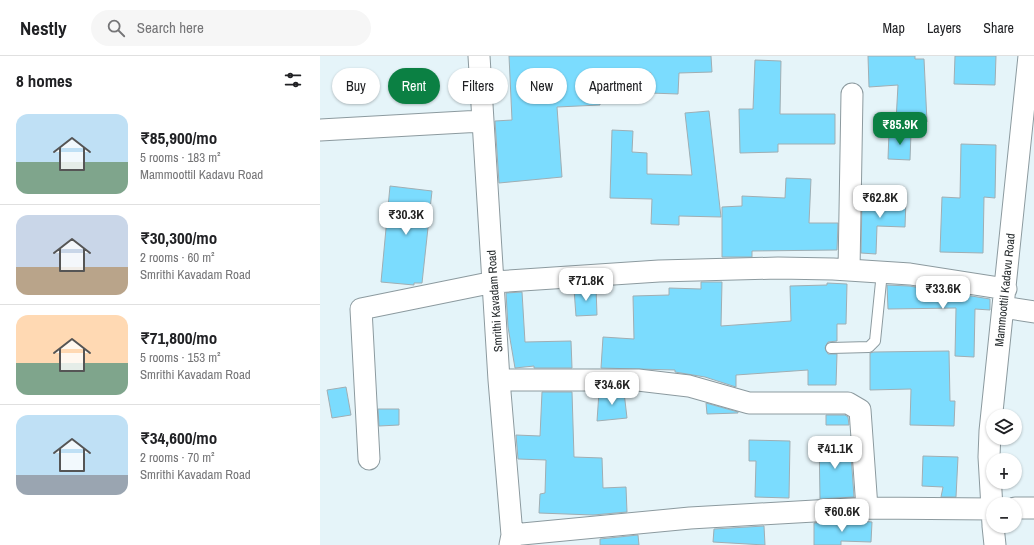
<!DOCTYPE html>
<html lang="en">
<head>
<meta charset="utf-8">
<style>
	:root { --surface:#fff; --page:#f6f6f6; --text:#202124; --muted:#757577; --line:#e0e0e0; --accent:#0b8043 }
	body { margin:0; font-family:"Archivo Narrow",sans-serif; background:var(--page); color:var(--text); height:100vh; display:flex; flex-direction:column; font-size:15px; white-space:nowrap }
	* { box-sizing:border-box; margin:0 }
	p { font-size:13px; color:var(--muted) }
	.icon { flex:none; width:22px; height:22px; fill:none; stroke:currentColor; stroke-width:2; stroke-linecap:round; stroke-linejoin:round }
	.map { position:relative; flex:1; overflow:hidden }
	.panel { display:flex; flex-direction:column; background:var(--surface); width:320px }
	.panel>* { flex:none }
	.guide { position:absolute; left:12px; top:12px; width:380px; height:36px; display:flex; gap:8px }
	.controls { position:absolute; left:666px; top:353px; display:grid; gap:8px }
	.controls a { display:grid; place-items:center; width:36px; height:36px; border-radius:50%; background:var(--surface); box-shadow:0 1px 3px #0004; font-size:20px }
	.price { position:absolute; translate:-50% -34px; padding:0 9px; border-radius:8px; background:#fff; color:#222; font-size:13px; line-height:26px; filter:drop-shadow(0 1px 2px #0008) }
	.price::after { content:''; position:absolute; left:50%; top:24px; width:12px; height:9px; margin-left:-6px; background:inherit; clip-path:polygon(0 0,100% 0,50% 100%) }
	.price.on { background:var(--accent); color:#fff }
	ul { padding:0; list-style:none }
	li { display:flex; align-items:center; gap:12px; height:100px; padding:0 16px }
	li+li { border-top:1px solid var(--line) }
	li span { display:grid; place-items:center; flex:none; width:112px; height:80px; border-radius:12px; color:#555 }
	li>.icon { margin-inline-start:auto }
	span .icon { width:48px; height:48px; fill:#fffc; stroke-width:1 }
	li b { font-size:17px }
	h2 { display:flex; justify-content:space-between; align-items:center; height:48px; padding:0 16px; font-size:17px }
	.tag { padding:0 14px; border-radius:18px; background:var(--surface); box-shadow:0 1px 3px #0004; font-size:14px; line-height:36px }
	.tag.on { background:var(--accent); color:#fff }
	header { display:flex; align-items:center; gap:24px; box-sizing:border-box; height:56px; padding:0 20px; background:var(--surface); border-bottom:1px solid var(--line) }
	header strong { font-size:19px }
	nav { display:flex; gap:22px; margin-inline-start:auto; font-size:14px }
	.search { width:280px; height:36px; background:var(--page); display:flex; align-items:center; gap:10px; box-sizing:border-box; padding:0 14px; border-radius:22px; color:var(--muted); font-size:15px }
	main { display:flex; flex:1; min-height:0 }
	.map>svg:first-child { display:block }
	.building { fill:#7bdcfe; stroke:#a0aeb3 }
	.lines { fill:none; stroke-linecap:round; stroke-linejoin:round }
	.service-casing { stroke:#8c9a9f; stroke-width:12 }
	.minor-casing { stroke:#8c9a9f; stroke-width:23 }
	.service { stroke:#fff; stroke-width:10 }
	.minor { stroke:#fff; stroke-width:21 }
	.labels { text-anchor:middle; dominant-baseline:central; stroke-width:3; stroke-linejoin:round; paint-order:stroke }
	.street-label { font-size:12px; fill:#292e30; stroke:#fff }
</style>
</head>
<body>
<header>
<strong>Nestly</strong>
<div class="search"><svg class="icon" aria-label="search" viewBox="0 0 24 24"><circle cx="10" cy="10" r="6"/><path d="M15 15l6 6"/></svg>Search here</div>
<nav><a>Map</a><a>Layers</a><a>Share</a></nav>
</header>
<main>
<section class="panel">
<h2>8 homes<svg class="icon" aria-label="filters" viewBox="0 0 24 24"><path d="M4 7h16M4 17h16"/><circle cx="9" cy="7" r="2"/><circle cx="15" cy="17" r="2"/></svg></h2>
<ul>
<li><span style="background:linear-gradient(#bfe0f5 60%,#7fa58c 0)"><svg class="icon" aria-label="home" viewBox="0 0 24 24"><path d="M3 11l9-7 9 7M6 9v11h12V9"/></svg></span><div><b>₹85,900/mo</b><p>5 rooms · 183 m²</p><p>Mammoottil Kadavu Road</p></div></li>
<li><span style="background:linear-gradient(#c9d6e8 65%,#b9a48a 0)"><svg class="icon" aria-label="home" viewBox="0 0 24 24"><path d="M3 11l9-7 9 7M6 9v11h12V9"/></svg></span><div><b>₹30,300/mo</b><p>2 rooms · 60 m²</p><p>Smrithi Kavadam Road</p></div></li>
<li><span style="background:linear-gradient(#ffd9b3 60%,#7fa58c 0)"><svg class="icon" aria-label="home" viewBox="0 0 24 24"><path d="M3 11l9-7 9 7M6 9v11h12V9"/></svg></span><div><b>₹71,800/mo</b><p>5 rooms · 153 m²</p><p>Smrithi Kavadam Road</p></div></li>
<li><span style="background:linear-gradient(#bfe0f5 75%,#9aa5b1 0)"><svg class="icon" aria-label="home" viewBox="0 0 24 24"><path d="M3 11l9-7 9 7M6 9v11h12V9"/></svg></span><div><b>₹34,600/mo</b><p>2 rooms · 70 m²</p><p>Smrithi Kavadam Road</p></div></li>
</ul>
</section>
<div class="map">
<svg width="714" height="489" viewBox="0 0 714 489">
	<rect width="100%" height="100%" fill="#e5f4f9"/>
	<path class="building" d="M189,0H391L392,16L359,17L358,38L330,37L331,17L279,19L280,49L237,51L242,121L179,127L175,65L192,64Z
		M548,0H595V3H604L607,66L576,65L578,29L549,31Z
		M635,0H676L675,29L634,28Z
		M435,4L461,5L460,58H515V88H458V96L420,97L419,53H433Z
		M389,55L401,161L359,160V169L331,168L332,143L290,142L292,74L313,75L312,96L327,97V118L372,119L365,57Z
		M569,76L591,77L590,104L568,103Z
		M641,88L676,89L675,142L664,141L663,197L620,196L622,141L640,142Z
		M466,122L491,123L489,167H518L517,194L432,195V201H402V151L422,150V140L465,142Z
		M70,130L112,135L102,227H94V229L61,226Z
		M542,142L586,143L585,171L557,170L556,198L541,197Z
		M381,226H402L401,270L471,265L470,230L507,229V227L527,228L526,268H517V285L508,286L505,292L508,298H517L516,329H488V314L416,319V331L385,321L355,316V314L281,312L283,281L314,283L313,240L349,239V232L381,233Z
		M567,229L589,230L670,243V254L655,253L654,301L635,300L636,252L568,253Z
		M276,231L277,259L256,260L254,233Z
		M202,236L205,286L251,285L252,312H214V310L195,312L188,271L186,237Z
		M629,295L630,345H635L634,370L590,369L591,333L550,334V297L554,296Z
		M26,331L31,359L12,362L7,334Z
		M222,336H252L254,401L282,402L283,432L306,431L307,456L273,459L219,457L220,438L225,437L226,404L198,403L196,379L220,380Z
		M279,336H304L307,362L277,365Z
		M386,347L418,356V357L387,358Z
		M58,353H79V369L59,370Z
		M506,359H525L528,361L529,369H506Z
		M521,381L520,398H531L534,441L500,443L499,382Z
		M429,384L470,385L469,442L435,441L436,405H429Z
		M603,400L638,401L636,441H621L623,431L602,430Z
		M538,465L552,466L551,486L521,485V489H494V467Z
		M444,470L445,489L393,486L394,473Z
		M318,479L319,489H280V483Z"/>
	<g class="lines">
		<defs>
			<path id="service" d="M511,292L549,291L555,285L562,216"/>
			<path id="minor" d="M159,0L179,324L192,479L190,489
				M0,74L162,65
				M529,214L532,38
				M683,251L714,256
				M179,324H318L369,330L429,347H528L540,354L547,452
				M49,403L41,253L174,226L339,215L458,212L513,213L590,218L686,233
				M695,452H714
				M673,469L669,401L670,375L709,0
				M673,470L675,489
				M192,479L370,462L547,452L673,453"/>
		</defs>
		<use href="#service" class="service-casing"/>
		<use href="#minor" class="minor-casing"/>
		<use href="#service" class="service"/>
		<use href="#minor" class="minor"/>
	</g>
	<g class="labels">
		<g class="street-label">
			<text transform="translate(685 234) rotate(-84)">Mammoottil Kadavu Road</text>
			<text transform="translate(175 245) rotate(-94)">Smrithi Kavadam Road</text>
		</g>
	</g>
</svg>
<div class="controls">
<a><svg class="icon" aria-label="layers" viewBox="0 0 24 24"><path d="M12 4l9 5-9 5-9-5zM3 14l9 5 9-5"/></svg></a>
<a>+</a>
<a>−</a>
</div>
<b class="price on" style="left:580px;top:90px">₹85.9K</b>
<b class="price" style="left:560px;top:163px">₹62.8K</b>
<b class="price" style="left:86px;top:180px">₹30.3K</b>
<b class="price" style="left:266px;top:246px">₹71.8K</b>
<b class="price" style="left:623px;top:254px">₹33.6K</b>
<b class="price" style="left:292px;top:350px">₹34.6K</b>
<b class="price" style="left:515px;top:414px">₹41.1K</b>
<b class="price" style="left:522px;top:477px">₹60.6K</b>
<div class="guide">
<a class="tag">Buy</a>
<a class="tag on">Rent</a>
<a class="tag">Filters</a>
<a class="tag">New</a>
<a class="tag">Apartment</a>
</div>
</div>
</main>
</body>
</html>
